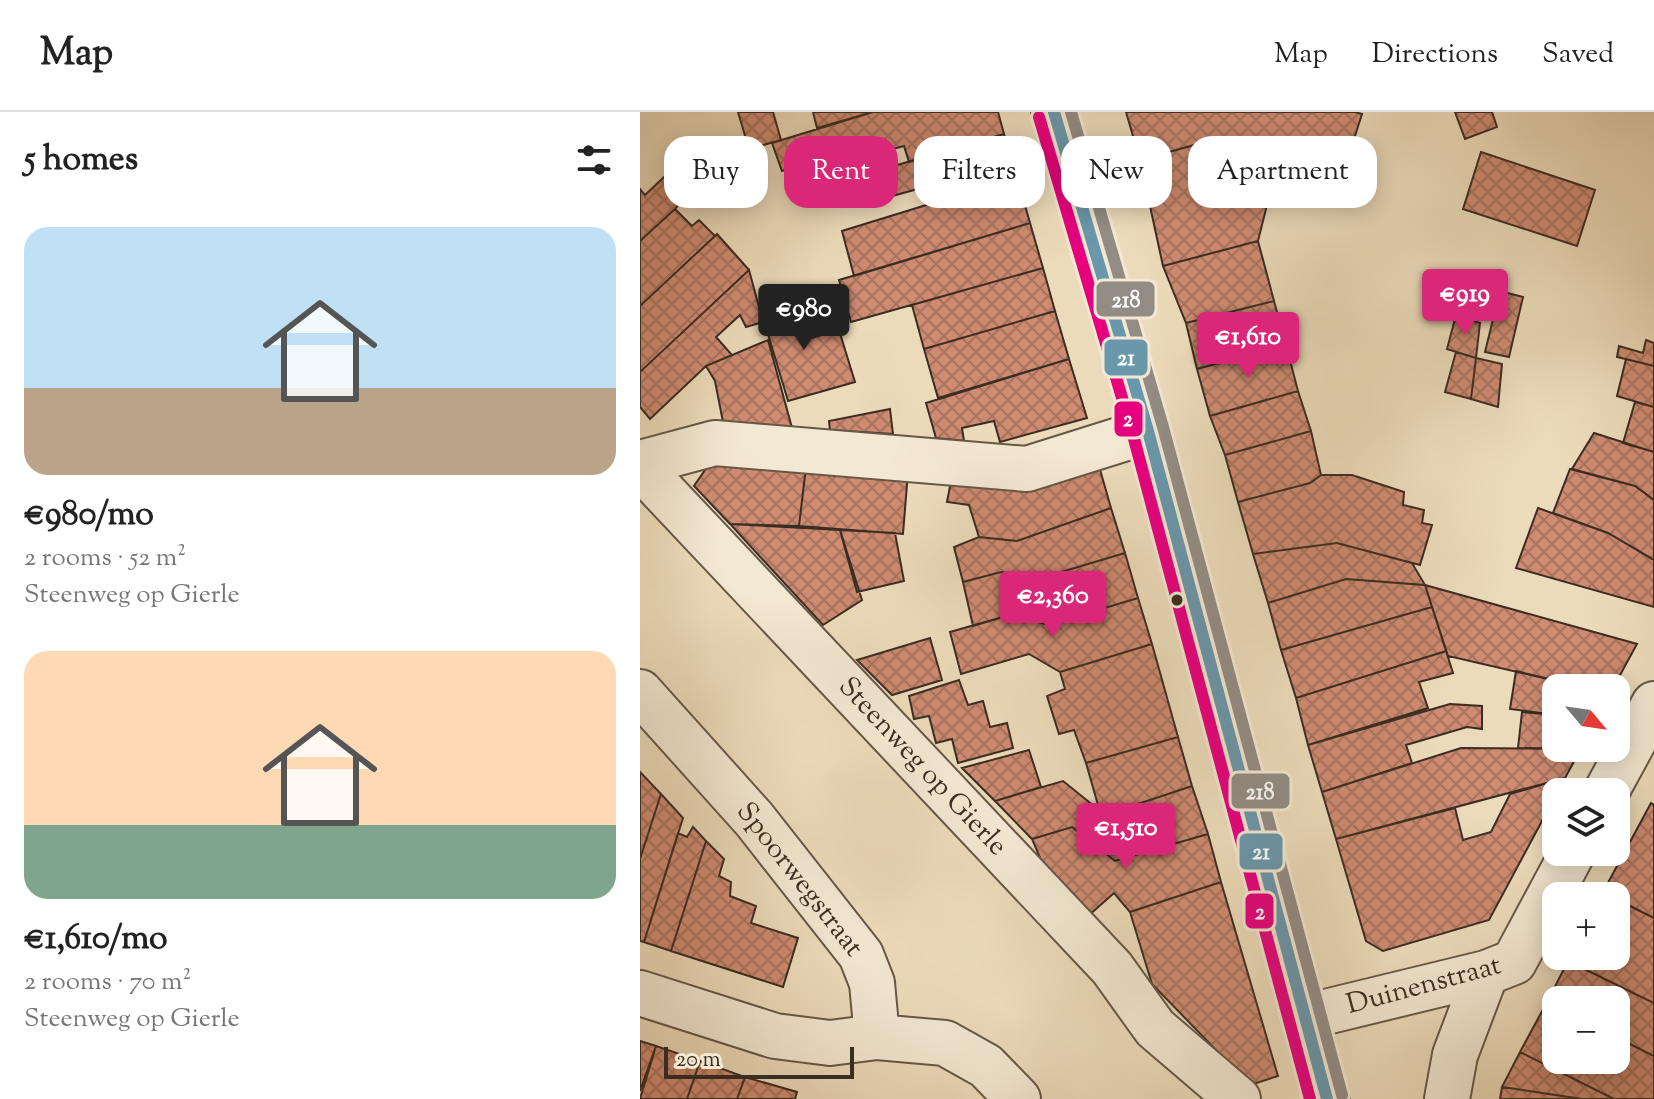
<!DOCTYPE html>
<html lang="en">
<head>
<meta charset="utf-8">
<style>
	:root { --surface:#fff; --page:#f6f6f6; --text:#222; --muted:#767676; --line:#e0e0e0; --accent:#db2777 }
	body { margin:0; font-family:"Sorts Mill Goudy",serif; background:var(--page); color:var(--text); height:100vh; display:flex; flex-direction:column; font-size:30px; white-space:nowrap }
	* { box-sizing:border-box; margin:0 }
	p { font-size:26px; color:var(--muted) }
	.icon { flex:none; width:44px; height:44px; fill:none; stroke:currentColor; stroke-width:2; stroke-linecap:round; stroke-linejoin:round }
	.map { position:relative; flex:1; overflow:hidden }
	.drawer { display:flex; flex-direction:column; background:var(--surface); width:640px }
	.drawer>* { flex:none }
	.hud { position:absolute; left:24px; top:24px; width:760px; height:72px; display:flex; gap:16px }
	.needle { width:52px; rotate:119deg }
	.tools { position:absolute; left:902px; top:562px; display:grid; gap:16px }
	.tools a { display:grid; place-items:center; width:88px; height:88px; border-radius:16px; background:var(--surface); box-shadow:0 4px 20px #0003; font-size:40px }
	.scale { position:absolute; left:24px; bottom:20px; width:190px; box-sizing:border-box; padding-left:8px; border:4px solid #3a2d22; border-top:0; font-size:22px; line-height:28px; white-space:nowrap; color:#3a2d22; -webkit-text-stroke:6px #f3e8d2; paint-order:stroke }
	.price { position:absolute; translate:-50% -68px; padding:0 18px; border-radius:8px; background:var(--accent); color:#fff; font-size:26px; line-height:52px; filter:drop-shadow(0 2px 4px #0008) }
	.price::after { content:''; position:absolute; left:50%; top:48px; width:24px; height:18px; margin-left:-12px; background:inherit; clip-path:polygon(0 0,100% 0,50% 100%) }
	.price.on { background:#222; color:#fff }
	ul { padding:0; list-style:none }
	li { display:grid; align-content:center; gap:16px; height:424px; padding:0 24px }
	li span { display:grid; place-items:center; height:248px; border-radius:24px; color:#555 }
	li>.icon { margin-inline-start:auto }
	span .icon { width:144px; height:144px; fill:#fffc; stroke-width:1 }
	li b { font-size:34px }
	h2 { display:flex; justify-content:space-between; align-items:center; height:96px; padding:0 24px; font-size:34px }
	.pill { padding:0 28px; border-radius:24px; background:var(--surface); box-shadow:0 4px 20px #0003; font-size:28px; line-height:72px }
	.pill.on { background:var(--accent); color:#fff }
	header { display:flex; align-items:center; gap:48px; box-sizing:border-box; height:112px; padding:0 40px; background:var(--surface); border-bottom:2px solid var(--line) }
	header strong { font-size:38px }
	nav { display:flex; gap:44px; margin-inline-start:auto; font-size:28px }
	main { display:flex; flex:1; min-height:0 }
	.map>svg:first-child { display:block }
	.building { fill:url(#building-cross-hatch); stroke:#3a2d22; stroke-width:2 }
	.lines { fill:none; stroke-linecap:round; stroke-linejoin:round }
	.minor-casing { stroke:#665848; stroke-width:48 }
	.tertiary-casing { stroke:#665848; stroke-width:48 }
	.minor { stroke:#f3e8d2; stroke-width:44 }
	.tertiary { stroke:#f3e8d2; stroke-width:44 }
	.bus-1-casing { stroke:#f3e8d2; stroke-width:18 }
	.bus-2-casing { stroke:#f3e8d2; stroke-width:18 }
	.bus-3-casing { stroke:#f3e8d2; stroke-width:18 }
	.bus-1 { stroke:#6997ab; stroke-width:12 }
	.bus-2 { stroke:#e6007e; stroke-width:12 }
	.bus-3 { stroke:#938c85; stroke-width:12 }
	.bus-dot { fill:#3a2d22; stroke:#f3e8d2; stroke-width:3 }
	.labels { text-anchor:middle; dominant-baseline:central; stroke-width:8; stroke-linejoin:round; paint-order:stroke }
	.street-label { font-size:28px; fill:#3a2d22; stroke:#f3e8d2 }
	.line-badge { stroke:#f3e8d2; stroke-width:3 }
	.badge-label { font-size:22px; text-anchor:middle; font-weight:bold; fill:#fff }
</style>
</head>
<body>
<header>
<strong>Map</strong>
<nav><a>Map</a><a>Directions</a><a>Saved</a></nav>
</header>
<main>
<section class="drawer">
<h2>5 homes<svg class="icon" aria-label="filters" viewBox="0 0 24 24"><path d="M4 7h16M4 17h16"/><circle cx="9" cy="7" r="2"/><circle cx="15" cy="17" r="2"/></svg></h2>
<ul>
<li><span style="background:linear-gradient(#bfe0f5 65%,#b9a48a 0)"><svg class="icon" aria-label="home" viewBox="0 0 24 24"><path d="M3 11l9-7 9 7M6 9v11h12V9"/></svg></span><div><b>€980/mo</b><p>2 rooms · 52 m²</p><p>Steenweg op Gierle</p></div></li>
<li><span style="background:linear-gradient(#ffd9b3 70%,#7fa58c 0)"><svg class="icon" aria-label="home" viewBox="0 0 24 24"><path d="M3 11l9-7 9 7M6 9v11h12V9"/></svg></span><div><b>€1,610/mo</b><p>2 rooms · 70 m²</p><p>Steenweg op Gierle</p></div></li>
</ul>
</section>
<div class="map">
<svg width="1014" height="987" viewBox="0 0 1014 987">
	<defs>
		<pattern id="building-cross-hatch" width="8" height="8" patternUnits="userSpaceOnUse" patternTransform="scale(2)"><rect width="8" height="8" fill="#ce8b72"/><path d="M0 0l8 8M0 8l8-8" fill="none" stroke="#a8725d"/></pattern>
	</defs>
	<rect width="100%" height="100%" fill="#ecdbba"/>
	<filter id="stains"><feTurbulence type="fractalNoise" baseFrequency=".0025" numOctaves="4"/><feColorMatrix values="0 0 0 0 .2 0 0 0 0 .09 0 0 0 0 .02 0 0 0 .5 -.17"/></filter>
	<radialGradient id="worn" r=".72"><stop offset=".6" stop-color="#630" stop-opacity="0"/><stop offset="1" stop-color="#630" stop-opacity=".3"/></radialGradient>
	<path class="building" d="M98,0H133L141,28L109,37Z
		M173,0H233L177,16Z
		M233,0H358L364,22L269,50L264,34L208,49L206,39L142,59L132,31Z
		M486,0H715L722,2L707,49L645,29L641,37L583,25L500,48Z
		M815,0H852L857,15L825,27Z
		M364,22L377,65L291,92L285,75L216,94L209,67Z
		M583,25L641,37L618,129L523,154L500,48Z
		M106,29L121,81L109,91L83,52Z
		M841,40L955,78L937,134L823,97Z
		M40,50L58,69L35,97L0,129V77L5,83Z
		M377,65L390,111L214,164L202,119Z
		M35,97L52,114L59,108L75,124L0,194V129Z
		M390,111L403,156L211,210L199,168Z
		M77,122L109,158L0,260V194Z
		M618,129L634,189L546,211L523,154Z
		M403,156L415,199L284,237L272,193Z
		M109,158L123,210L106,215L100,203L76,225L92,243L66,254L10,307L0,295V260Z
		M860,179L883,185L869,245L845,240Z
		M154,183L168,227L199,218L215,270L148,289L119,192Z
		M634,189L646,233L557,257L546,211Z
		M415,199L429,247L298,286L284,237Z
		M816,203L840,211L836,246L807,237Z
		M128,228L152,316L83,310L75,269L66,254Z
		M1006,228L1014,231V254L977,245L979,234L1003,241Z
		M646,233L658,279L570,304L557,257Z
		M816,240L836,246L831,287L805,280Z
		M836,246L862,252L858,295L831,287Z
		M429,247L447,306L360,330L354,309L322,316L324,329L296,326L286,291Z
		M986,247L1014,254V295L977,284Z
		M658,279L671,319L585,343L570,304Z
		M995,290L1014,295V340L983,331Z
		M250,297L253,322L190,318L189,309Z
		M671,319L681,363L670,371L598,390L585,343Z
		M954,321L1014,340V388L995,374L932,357Z
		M74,345L166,355L159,414L90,412L54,374Z
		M457,347L471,396L377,429L339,425L329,393L307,390L312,364Z
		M166,355L268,360L263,422L159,414Z
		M930,357L995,374L1014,388V448L968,421L913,401Z
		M681,363H712L764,380L763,393L784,398L782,411L792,413L780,453L697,431L613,442L598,390L670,371Z
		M471,396L485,441L401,466L361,460L323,470L314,435L339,425L377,429Z
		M898,396L968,421L1014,448V495L876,456Z
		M90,412L200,418L222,488L183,513Z
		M200,418L255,421L264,469L217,480Z
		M697,431L772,451L785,473L706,467L628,491L613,442Z
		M485,441L498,486L408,513L373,502L333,514L323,470L361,460L401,466Z
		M706,467L785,473L792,495L641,538L628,491Z
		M785,473L997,532L973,576H947L808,544Z
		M498,486L512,532L420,560L389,542L321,562L310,520L373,502L408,513Z
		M792,495L806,539L656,586L641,538Z
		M290,526L302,568L252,583L217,548Z
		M512,532L538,625L446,651L434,618L419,622L407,584L425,577L420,560Z
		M806,539L813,561L779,570L788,596L668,633L656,586Z
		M876,559L947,576H916V603L870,597Z
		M319,568L328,593L343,589L350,615L367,611L373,636L318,651L312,627L296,631L289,604L274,607L269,584Z
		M810,592L842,594V617L827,615L766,633L772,651L682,680L668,633Z
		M882,600L916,603V636L941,637L878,636Z
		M538,625L552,674L465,703L460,700L446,651Z
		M821,636L941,637L925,666L696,727L682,680Z
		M389,638L401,675L355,689L322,656Z
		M0,660L21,682L0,747Z
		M925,666L849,808L743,839L726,829L696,727L815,696L823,728L851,720L870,682Z
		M423,669L465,703L552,674L568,722L475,749L432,715L392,727L355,689Z
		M21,682L43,706L4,830L0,829V747Z
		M1011,691L1014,693V806L963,780Z
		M53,715L66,729L31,839L4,830L38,721L47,725Z
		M432,715L475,749L568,722L581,770L490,800L474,781L448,804L406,760L392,727Z
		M66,729L84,747L79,764L91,770L90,784L116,794L111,811L158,826L143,875L31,839Z
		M581,770L638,964L610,973L512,872L490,800Z
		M976,787L1014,806V891L928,849L930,844H976Z
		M928,849L1014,891V944L976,925V888H916V895L907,890Z
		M907,890L916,895V948H976V925L1014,944V987H974L880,940Z
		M0,929L16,934L0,979Z
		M16,934L60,949L47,987H0Z
		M880,940L974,987H942L862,975Z
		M60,949L105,965L97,987H47Z
		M105,965L157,980L155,987H97Z
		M862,975L942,987H860Z"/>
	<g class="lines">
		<defs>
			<path id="minor" d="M0,351L75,331L387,357L508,319
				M0,355L472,856L515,916L598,987
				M0,580L114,707L221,843L232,871L237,925
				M966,680L1014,592
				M0,881L135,924L190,931L237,925L305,931L346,954L378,987
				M665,905L846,861L874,850L933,740
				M807,987L815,943L846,861"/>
			<path id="tertiary" d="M414,0L508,319L687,987"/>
		</defs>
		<use href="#minor" class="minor-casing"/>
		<use href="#tertiary" class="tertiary-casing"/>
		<use href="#minor" class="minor"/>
		<use href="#tertiary" class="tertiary"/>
		<defs>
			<path id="bus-1" d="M414,0L508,319L687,987"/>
			<path id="bus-2" d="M399,5L493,323L670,987"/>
			<path id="bus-3" d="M431,0L523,315L702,983"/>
		</defs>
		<use href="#bus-1" class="bus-1-casing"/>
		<use href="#bus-2" class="bus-2-casing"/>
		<use href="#bus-3" class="bus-3-casing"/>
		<use href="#bus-1" class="bus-1"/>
		<use href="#bus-2" class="bus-2"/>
		<use href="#bus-3" class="bus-3"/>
	</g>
	<circle class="bus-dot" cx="537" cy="488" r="7"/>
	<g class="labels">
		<g class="street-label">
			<text transform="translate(282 655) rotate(47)">Steenweg op Gierle</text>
			<text transform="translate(159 768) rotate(52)">Spoorwegstraat</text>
			<text transform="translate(784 874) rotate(-15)">Duinenstraat</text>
		</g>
	</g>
	<g class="line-badge">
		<rect x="455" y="168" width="61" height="38" rx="8" fill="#938c85"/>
		<rect x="463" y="226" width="46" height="39" rx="8" fill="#6997ab"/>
		<rect x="473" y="288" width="31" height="38" rx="8" fill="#e6007e"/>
		<rect x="590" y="660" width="61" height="38" rx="8" fill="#938c85"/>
		<rect x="598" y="720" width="46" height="39" rx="8" fill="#6997ab"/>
		<rect x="604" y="780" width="31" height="38" rx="8" fill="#e6007e"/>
	</g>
	<g class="badge-label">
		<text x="486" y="195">218</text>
		<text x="486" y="253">21</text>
		<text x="488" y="314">2</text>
		<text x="620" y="687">218</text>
		<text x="621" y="747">21</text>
		<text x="620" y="807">2</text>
	</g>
	<rect width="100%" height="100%" filter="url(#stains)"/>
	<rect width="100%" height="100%" fill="url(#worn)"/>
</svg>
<div class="tools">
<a><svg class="needle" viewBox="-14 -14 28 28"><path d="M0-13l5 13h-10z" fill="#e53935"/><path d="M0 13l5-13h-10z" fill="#767676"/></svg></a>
<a><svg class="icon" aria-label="layers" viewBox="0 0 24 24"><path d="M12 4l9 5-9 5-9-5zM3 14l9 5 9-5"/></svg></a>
<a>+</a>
<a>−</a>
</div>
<div class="scale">20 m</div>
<b class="price" style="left:825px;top:225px">€919</b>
<b class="price on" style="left:164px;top:240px">€980</b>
<b class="price" style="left:608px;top:268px">€1,610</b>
<b class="price" style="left:413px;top:527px">€2,360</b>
<b class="price" style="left:486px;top:759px">€1,510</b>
<div class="hud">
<a class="pill">Buy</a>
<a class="pill on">Rent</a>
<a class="pill">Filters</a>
<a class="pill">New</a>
<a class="pill">Apartment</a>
</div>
</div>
</main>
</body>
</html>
